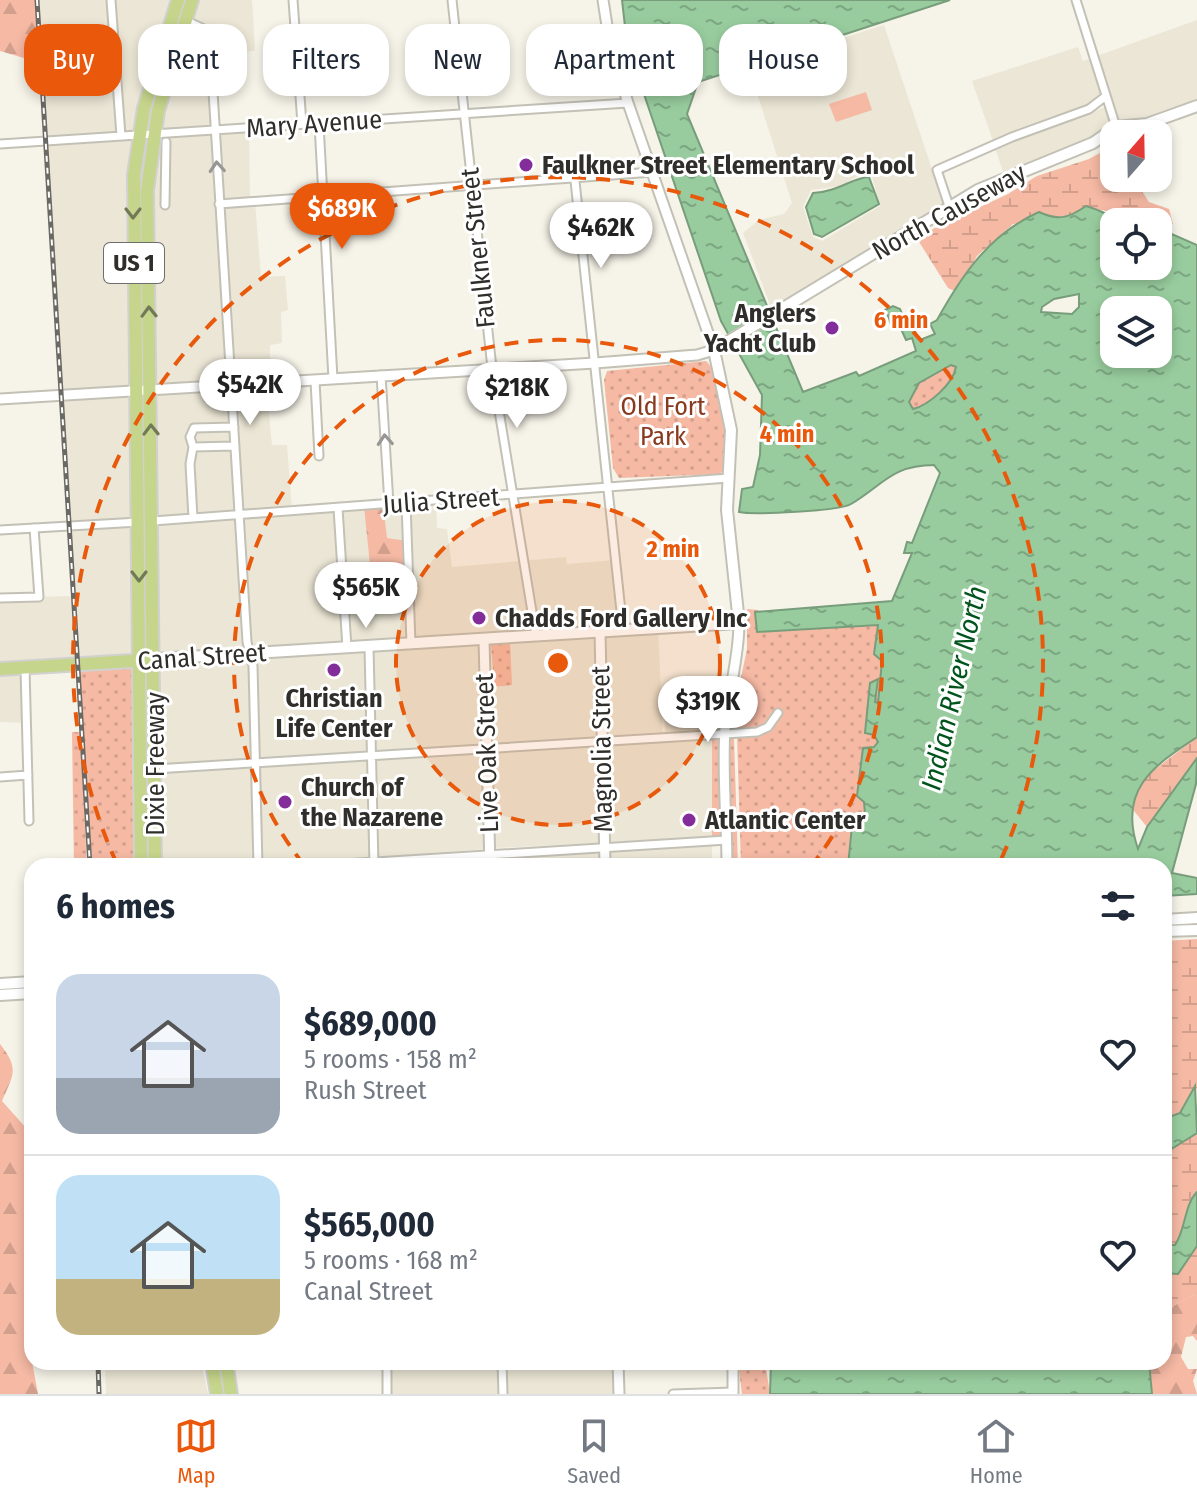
<!DOCTYPE html>
<html lang="en">
<head>
<meta charset="utf-8">
<style>
	:root { --surface:#fff; --page:#f6f6f7; --text:#1f2937; --muted:#747a83; --line:#e0e1e3; --accent:#ea580c }
	body { margin:0; font-family:"Fira Sans Condensed",sans-serif; background:var(--page); color:var(--text); height:100vh; display:flex; flex-direction:column; font-size:30px; white-space:nowrap }
	* { box-sizing:border-box; margin:0 }
	p { font-size:26px; color:var(--muted) }
	.icon { flex:none; width:44px; height:44px; fill:none; stroke:currentColor; stroke-width:2; stroke-linecap:round; stroke-linejoin:round }
	.map { position:relative; flex:1; overflow:hidden }
	.details { position:absolute; left:24px; top:858px; width:1148px; height:512px; display:flex; flex-direction:column; background:var(--surface); border-radius:24px; box-shadow:0 4px 12px #0003 }
	.details>* { flex:none }
	.hud { position:absolute; left:24px; top:24px; width:1150px; height:72px; display:flex; gap:16px }
	.needle { width:52px; rotate:20deg }
	.tools { position:absolute; left:1100px; top:120px; display:grid; gap:16px }
	.tools a { display:grid; place-items:center; width:72px; height:72px; border-radius:16px; background:var(--surface); box-shadow:0 4px 12px #0003; font-size:40px }
	.price { position:absolute; translate:-50% -68px; padding:0 18px; border-radius:28px; background:#fff; color:#222; font-size:26px; line-height:52px; filter:drop-shadow(0 2px 4px #0008) }
	.price::after { content:''; position:absolute; left:50%; top:48px; width:24px; height:18px; margin-left:-12px; background:inherit; clip-path:polygon(0 0,100% 0,50% 100%) }
	.price.on { background:var(--accent); color:#fff }
	ul { padding:0; list-style:none }
	li { display:flex; align-items:center; gap:24px; height:200px; padding:0 32px }
	li+li { border-top:2px solid var(--line) }
	li span { display:grid; place-items:center; flex:none; width:224px; height:160px; border-radius:24px; color:#555 }
	li>.icon { margin-inline-start:auto }
	span .icon { width:96px; height:96px; fill:#fffc; stroke-width:1 }
	li b { font-size:34px }
	h2 { display:flex; justify-content:space-between; align-items:center; height:96px; padding:0 32px; font-size:34px }
	.chip { padding:0 28px; border-radius:24px; background:var(--surface); box-shadow:0 4px 12px #0003; font-size:28px; line-height:72px }
	.chip.on { background:var(--accent); color:#fff }
	.tabs { display:flex; justify-content:space-around; align-items:center; height:112px; border-top:2px solid var(--line); background:var(--surface); font-size:22px; color:var(--muted) }
	.tabs a { display:grid; justify-items:center; gap:4px }
	.tabs .on { color:var(--accent) }
	.map>svg:first-child { display:block }
	.built { fill:#ebe6d5; fill-rule:evenodd }
	.grass { fill:url(#grass-dots) }
	.forest { fill:url(#forest-firs) }
	.wetland { fill:url(#wetland-marsh) }
	.pitch { fill:#f5b9a4 }
	.water { fill:url(#water-ripples); stroke:#789d7b; stroke-width:2; fill-rule:evenodd }
	.lines { fill:none; stroke-linecap:round; stroke-linejoin:round }
	.minor-casing { stroke:#c3c1b6; stroke-width:11 }
	.tertiary-casing { stroke:#c3c1b6; stroke-width:13 }
	.secondary-casing { stroke:#c3c1b6; stroke-width:14 }
	.primary-casing { stroke:#d1d1d0; stroke-width:16 }
	.minor { stroke:#fff; stroke-width:7 }
	.tertiary { stroke:#fff; stroke-width:9 }
	.secondary { stroke:#fff; stroke-width:10 }
	.primary { stroke:#c5d58b; stroke-width:12 }
	.rail-casing { stroke:#6b6963; stroke-width:5 }
	.rail { stroke:#fff; stroke-width:2; stroke-dasharray:6; stroke-linecap:butt }
	.oneway { stroke:#979694 }
	.oneway2 { stroke:#727956 }
	.ring { fill:none; stroke:#e8590c; stroke-width:4; stroke-dasharray:14 10 }
	.poi-dot { fill:#832d9a; stroke:#fff; stroke-width:3 }
	.labels { text-anchor:middle; dominant-baseline:central; stroke-width:6; stroke-linejoin:round; paint-order:stroke }
	.shield { fill:#fff; stroke:#6d6d6a; stroke-width:2 }
	.shield-label { font-size:24px; font-weight:bold; fill:#2f2e2a }
	.street-label { font-size:26px; fill:#2f2e2a; stroke:#fff }
	.poi-label { font-size:26px; font-weight:bold; fill:#2f2e2a; stroke:#fff; text-anchor:start }
	.park-label { font-size:26px; fill:#883a1e; stroke:#fff }
	.water-label { font-size:28px; font-style:italic; fill:#01551c; stroke:#fff }
	.centre { fill:#e8590c; stroke:#fff; stroke-width:4 }
	.ring-label { font-size:24px; text-anchor:middle; font-weight:bold; fill:#e8590c; stroke:#fff; stroke-width:6; stroke-linejoin:round; paint-order:stroke }
</style>
</head>
<body>
<div class="map">
<svg width="1197" height="1394" viewBox="0 0 1197 1394">
	<defs>
		<pattern id="grass-dots" width="8" height="8" patternUnits="userSpaceOnUse" patternTransform="scale(2)"><rect width="8" height="8" fill="#f5b9a4"/><path d="M2 2h.1M6 6h.1" fill="none" stroke="#d29f8d" stroke-width="1.8" stroke-linecap="round"/></pattern>
		<pattern id="forest-firs" width="22" height="20" patternUnits="userSpaceOnUse" patternTransform="scale(2)"><rect width="22" height="20" fill="#f5b9a4"/><path d="M5 1l3.5 6h-7zM16 11l3.5 6h-7z" fill="#d29f8d"/></pattern>
		<pattern id="wetland-marsh" width="20" height="14" patternUnits="userSpaceOnUse" patternTransform="scale(2)"><rect width="20" height="14" fill="#f5b9a4"/><path d="M1 5h8M5 5V1M11 12h8M15 12V8" fill="none" stroke="#d29f8d"/></pattern>
		<pattern id="water-ripples" width="26" height="14" patternUnits="userSpaceOnUse" patternTransform="scale(2)"><rect width="26" height="14" fill="#98cc9e"/><path d="M2 4q2-2 4 0t4 0M15 11q2-2 4 0t4 0" fill="none" stroke="#7ca681"/></pattern>
	</defs>
	<rect width="100%" height="100%" fill="#f6f3e8"/>
	<path class="built" d="M37,0H252L255,51L211,53L214,130L249,128L250,202H255L261,277L285,276L288,310L281,312L282,343L270,345V383L266,384L272,445H287L292,511L436,501L437,528L447,529L452,567L566,557L567,564L615,560L623,630L658,628L663,737L155,769V660L25,668L27,723L0,722V598L75,596Z
		M1197,20V102L1004,174L995,148L1111,105L1110,98L993,141L972,81L1078,47L1083,61Z
		M884,25L944,205L772,310L743,233L759,220L784,214L792,203L749,68ZM860,175L872,176L880,206L822,241L813,237L803,207L811,190L840,186Z
		M725,694L722,730L665,733L664,700Z
		M712,738V837L608,842L605,744Z
		M598,745L601,843L493,848L490,753Z
		M483,753L486,849L378,857L375,760Z
		M368,760L371,857L262,866L260,768Z
		M253,768L255,866H159L158,773Z
		M712,845V866H608V850Z
		M601,851V866H493V856Z
		M486,857V866H378V864Z
		M105,1362H201L208,1394H106Z
		M390,1362H499L500,1394H391Z
		M506,1362H615V1394H507Z"/>
	<path class="grass" d="M706,361C721,372 728,449 724,469L720,474L619,478L613,468L604,380L607,371Z
		M951,365L956,366C953,383 929,405 913,409L909,402L918,383Z
		M747,609L758,610V632L878,624L874,653L882,661L879,703H875L877,680L871,683L865,733L876,736L878,742L874,747L863,748L857,797L864,802C867,812 865,826 852,827L848,866H741L736,701L747,649Z
		M510,640L512,685L492,687L494,681L491,645Z
		M141,660V866H90L79,664Z
		M72,732H80L87,866H74Z
		M728,737H734L738,866H731Z
		M712,738H721L724,837H712Z
		M738,1362H765L770,1394H742Z"/>
	<path class="forest" d="M0,0H37L41,63L0,51Z
		M383,505L387,538L407,541L408,565L394,567V572L385,570L384,565H370L364,506Z
		M0,1044C20,1069 13,1075 2,1101L27,1129L32,1362L38,1394H0Z
		M1197,1293V1341L1193,1336L1186,1337L1181,1357L1188,1369H1197L1193,1381L1197,1394H1152L1149,1362H1164V1311Z"/>
	<path class="wetland" d="M1114,145V178H1131V186L1140,188L1149,202L1169,209L1173,224L1163,231L1158,228V222L1137,217L1117,218L1104,210L1013,224L977,256L957,292L948,288L916,237L1008,194L1037,176L1089,159Z
		M1197,737V758L1147,827L1130,806L1145,777Z
		M1197,939V1089L1195,1086L1180,1113L1165,1119L1164,941Z
		M1197,1133V1192C1184,1205 1185,1229 1175,1245L1165,1246V1153Z
		M1197,1246V1293L1164,1311V1273L1178,1274Z"/>
	<path class="pitch" d="M866,92L872,110L836,122L829,104Z"/>
	<path class="water" d="M622,0H950L698,82L687,114L803,392L856,372L859,376L916,351L912,338L906,340L897,320L890,323L885,310L893,306L900,309L909,330H914L920,340L935,334L930,324L937,320C963,273 990,234 1039,212C1058,221 1069,218 1086,206C1098,209 1108,216 1119,218C1131,221 1136,216 1147,222H1114V266H1158V228L1197,245V737C1151,767 1118,791 1138,849L1147,827L1197,758L1196,784L1172,873L1197,878V894L1164,896V866H848L852,826L861,823L865,814L864,802L857,796L863,748L874,747L878,742L874,735L865,733L870,683L878,679L875,702L878,703L882,661L874,654L878,625L757,632L755,612L892,601L912,553H904L907,542L912,543L940,473L934,465C892,465 883,485 851,504C840,511 754,515 739,512L742,489L753,487L760,455L762,395L721,321L627,44ZM1079,294V307L1072,314L1041,312L1042,307L1054,299ZM1114,310H1158V354H1114ZM951,365L956,367C953,384 929,405 913,409L909,402L919,383Z
		M869,177L879,204L822,237L814,234L806,207L813,193C838,192 851,178 869,177Z
		M1195,1086L1197,1133L1165,1153V1245H1175C1186,1229 1184,1205 1197,1192V1246L1178,1274L1164,1273V1119L1180,1113Z
		M771,1362H1149L1152,1394H770Z"/>
	<g class="lines">
		<defs>
			<path id="minor" d="M111,0L121,136
				M293,0L302,124
				M452,0L492,368L536,636
				M1076,0L1116,127
				M184,20L202,28L210,43L247,642L253,666L258,866
				M319,124L333,379
				M0,144L628,103
				M575,181L623,630
				M219,204L653,172
				M165,205L166,142
				M949,206L937,170L1012,137L1089,109L1106,96
				M381,375L389,504
				M315,381L319,456
				M193,447L190,437L194,428L234,427
				M406,503L411,644
				M338,508L347,648
				M193,518L190,464L193,447L235,446
				M153,521L729,478
				M0,530L139,522
				M0,598L39,597L34,528
				M369,647L374,866
				M25,668L29,821
				M155,769L757,732L768,727L778,713
				M0,777L28,775
				M311,866L727,840
				M387,1362V1394
				M502,1362L503,1394
				M673,1394L733,1392"/>
			<path id="tertiary" d="M0,399L595,363L697,355L714,350L628,103L610,45L603,0
				M600,632L605,866
				M484,640L490,866
				M727,866C727,821 722,774 725,728C728,692 739,659 739,623
				M618,1362L619,1394
				M733,1362V1394"/>
			<path id="secondary" d="M155,659L739,623L727,510L731,430L714,350L978,190L1093,143L1116,127L1147,124L1197,106
				M1164,920L1197,918
				M1164,931L1197,930
				M0,984L32,982
				M0,995L32,993"/>
			<path id="primary" d="M0,669L148,660
				M141,866L134,175L144,108L178,0
				M155,866L147,191L158,111L192,0
				M212,1362L217,1394
				M226,1362L231,1394"/>
		</defs>
		<use href="#minor" class="minor-casing"/>
		<use href="#tertiary" class="tertiary-casing"/>
		<use href="#secondary" class="secondary-casing"/>
		<use href="#primary" class="primary-casing"/>
		<use href="#minor" class="minor"/>
		<use href="#tertiary" class="tertiary"/>
		<use href="#secondary" class="secondary"/>
		<use href="#primary" class="primary"/>
		<defs>
			<path id="rail" d="M37,0L90,866
				M98,1362L99,1394"/>
		</defs>
		<use href="#rail" class="rail-casing"/>
		<use href="#rail" class="rail"/>
	</g>
	<defs><path id="oneway-chevron" d="M-2-3.5L2.5 0L-2 3.5" fill="none" stroke-width="1.6" stroke-linecap="round" stroke-linejoin="round" transform="scale(2)"/></defs>
	<g class="oneway">
		<use href="#oneway-chevron" transform="translate(217 167) rotate(-94)"/>
		<use href="#oneway-chevron" transform="translate(385 440) rotate(-94)"/>
	</g>
	<g class="oneway2">
		<use href="#oneway-chevron" transform="translate(133 213) rotate(90)"/>
		<use href="#oneway-chevron" transform="translate(149 312) rotate(-91)"/>
		<use href="#oneway-chevron" transform="translate(151 430) rotate(-91)"/>
		<use href="#oneway-chevron" transform="translate(139 576) rotate(90)"/>
	</g>
	<circle cx="558" cy="663" r="162" fill="#e8590c" fill-opacity=".12"/>
	<g class="ring">
		<circle cx="558" cy="663" r="162"/>
		<path d="M304 865A324 324 0 1 1 812 865"/>
		<path d="M117 864A485 485 0 1 1 999 864"/>
	</g>
	<g class="poi-dot">
		<circle cx="526" cy="165" r="8"/>
		<circle cx="832" cy="328" r="8"/>
		<circle cx="479" cy="618" r="8"/>
		<circle cx="334" cy="670" r="8"/>
		<circle cx="285" cy="802" r="8"/>
		<circle cx="689" cy="820" r="8"/>
	</g>
	<g class="labels">
		<rect class="shield" x="104" y="243" width="60" height="40" rx="6"/>
		<g class="shield-label">
			<text x="134" y="263">US 1</text>
		</g>
		<g class="street-label">
			<text transform="translate(314 124) rotate(-4)">Mary Avenue</text>
			<text transform="translate(949 212) rotate(-29)">North Causeway</text>
			<text transform="translate(478 248) rotate(-96)">Faulkner Street</text>
			<text transform="translate(441 501) rotate(-4)">Julia Street</text>
			<text transform="translate(202 657) rotate(-4)">Canal Street</text>
			<text transform="translate(602 749) rotate(-91)">Magnolia Street</text>
			<text transform="translate(487 753) rotate(-92)">Live Oak Street</text>
			<text transform="translate(155 764) rotate(-90)">Dixie Freeway</text>
		</g>
		<g class="poi-label">
			<text x="542" y="165">Faulkner Street Elementary School</text>
			<text x="816" y="313" text-anchor="end">Anglers<tspan x="816" dy="30">Yacht Club</tspan></text>
			<text x="495" y="618">Chadds Ford Gallery Inc</text>
			<text x="334" y="698" text-anchor="middle">Christian<tspan x="334" dy="30">Life Center</tspan></text>
			<text x="301" y="787">Church of<tspan x="301" dy="30">the Nazarene</tspan></text>
			<text x="705" y="820">Atlantic Center</text>
		</g>
		<g class="park-label">
			<text x="663" y="406">Old Fort<tspan x="663" dy="30">Park</tspan></text>
		</g>
		<g class="water-label">
			<text transform="translate(954 688) rotate(-77)">Indian River North</text>
		</g>
	</g>
	<circle cx="558" cy="663" r="12" class="centre"/>
	<g class="ring-label">
		<text x="901" y="328">6 min</text>
		<text x="787" y="442">4 min</text>
		<text x="673" y="557">2 min</text>
	</g>
</svg>
<div class="tools">
<a><svg class="needle" viewBox="-14 -14 28 28"><path d="M0-13l5 13h-10z" fill="#e53935"/><path d="M0 13l5-13h-10z" fill="#747a83"/></svg></a>
<a><svg class="icon" aria-label="locate" viewBox="0 0 24 24"><circle cx="12" cy="12" r="6"/><path d="M12 2v4M12 18v4M2 12h4M18 12h4"/></svg></a>
<a><svg class="icon" aria-label="layers" viewBox="0 0 24 24"><path d="M12 4l9 5-9 5-9-5zM3 14l9 5 9-5"/></svg></a>
</div>
<b class="price on" style="left:342px;top:251px">$689K</b>
<b class="price" style="left:601px;top:270px">$462K</b>
<b class="price" style="left:250px;top:427px">$542K</b>
<b class="price" style="left:517px;top:430px">$218K</b>
<b class="price" style="left:366px;top:630px">$565K</b>
<b class="price" style="left:708px;top:744px">$319K</b>
<div class="hud">
<a class="chip on">Buy</a>
<a class="chip">Rent</a>
<a class="chip">Filters</a>
<a class="chip">New</a>
<a class="chip">Apartment</a>
<a class="chip">House</a>
</div>
<section class="details">
<h2>6 homes<svg class="icon" aria-label="filters" viewBox="0 0 24 24"><path d="M4 7h16M4 17h16"/><circle cx="9" cy="7" r="2"/><circle cx="15" cy="17" r="2"/></svg></h2>
<ul>
<li><span style="background:linear-gradient(#c9d6e8 65%,#9aa5b1 0)"><svg class="icon" aria-label="home" viewBox="0 0 24 24"><path d="M3 11l9-7 9 7M6 9v11h12V9"/></svg></span><div><b>$689,000</b><p>5 rooms · 158 m²</p><p>Rush Street</p></div><svg class="icon" aria-label="heart" viewBox="0 0 24 24"><path d="M12 20l-8-8c-3-5 5-10 8-4 3-6 11-1 8 4z"/></svg></li>
<li><span style="background:linear-gradient(#bfe0f5 65%,#c2b280 0)"><svg class="icon" aria-label="home" viewBox="0 0 24 24"><path d="M3 11l9-7 9 7M6 9v11h12V9"/></svg></span><div><b>$565,000</b><p>5 rooms · 168 m²</p><p>Canal Street</p></div><svg class="icon" aria-label="heart" viewBox="0 0 24 24"><path d="M12 20l-8-8c-3-5 5-10 8-4 3-6 11-1 8 4z"/></svg></li>
</ul>
</section>
</div>
<nav class="tabs">
<a class="on"><svg class="icon" aria-label="map" viewBox="0 0 24 24"><path d="M3 6l6-2 6 2 6-2v14l-6 2-6-2-6 2zM9 4v14M15 6v14"/></svg>Map</a>
<a><svg class="icon" aria-label="saved" viewBox="0 0 24 24"><path d="M7 4h10v16l-5-4-5 4z"/></svg>Saved</a>
<a><svg class="icon" aria-label="home" viewBox="0 0 24 24"><path d="M3 11l9-7 9 7M6 9v11h12V9"/></svg>Home</a>
</nav>
</body>
</html>
